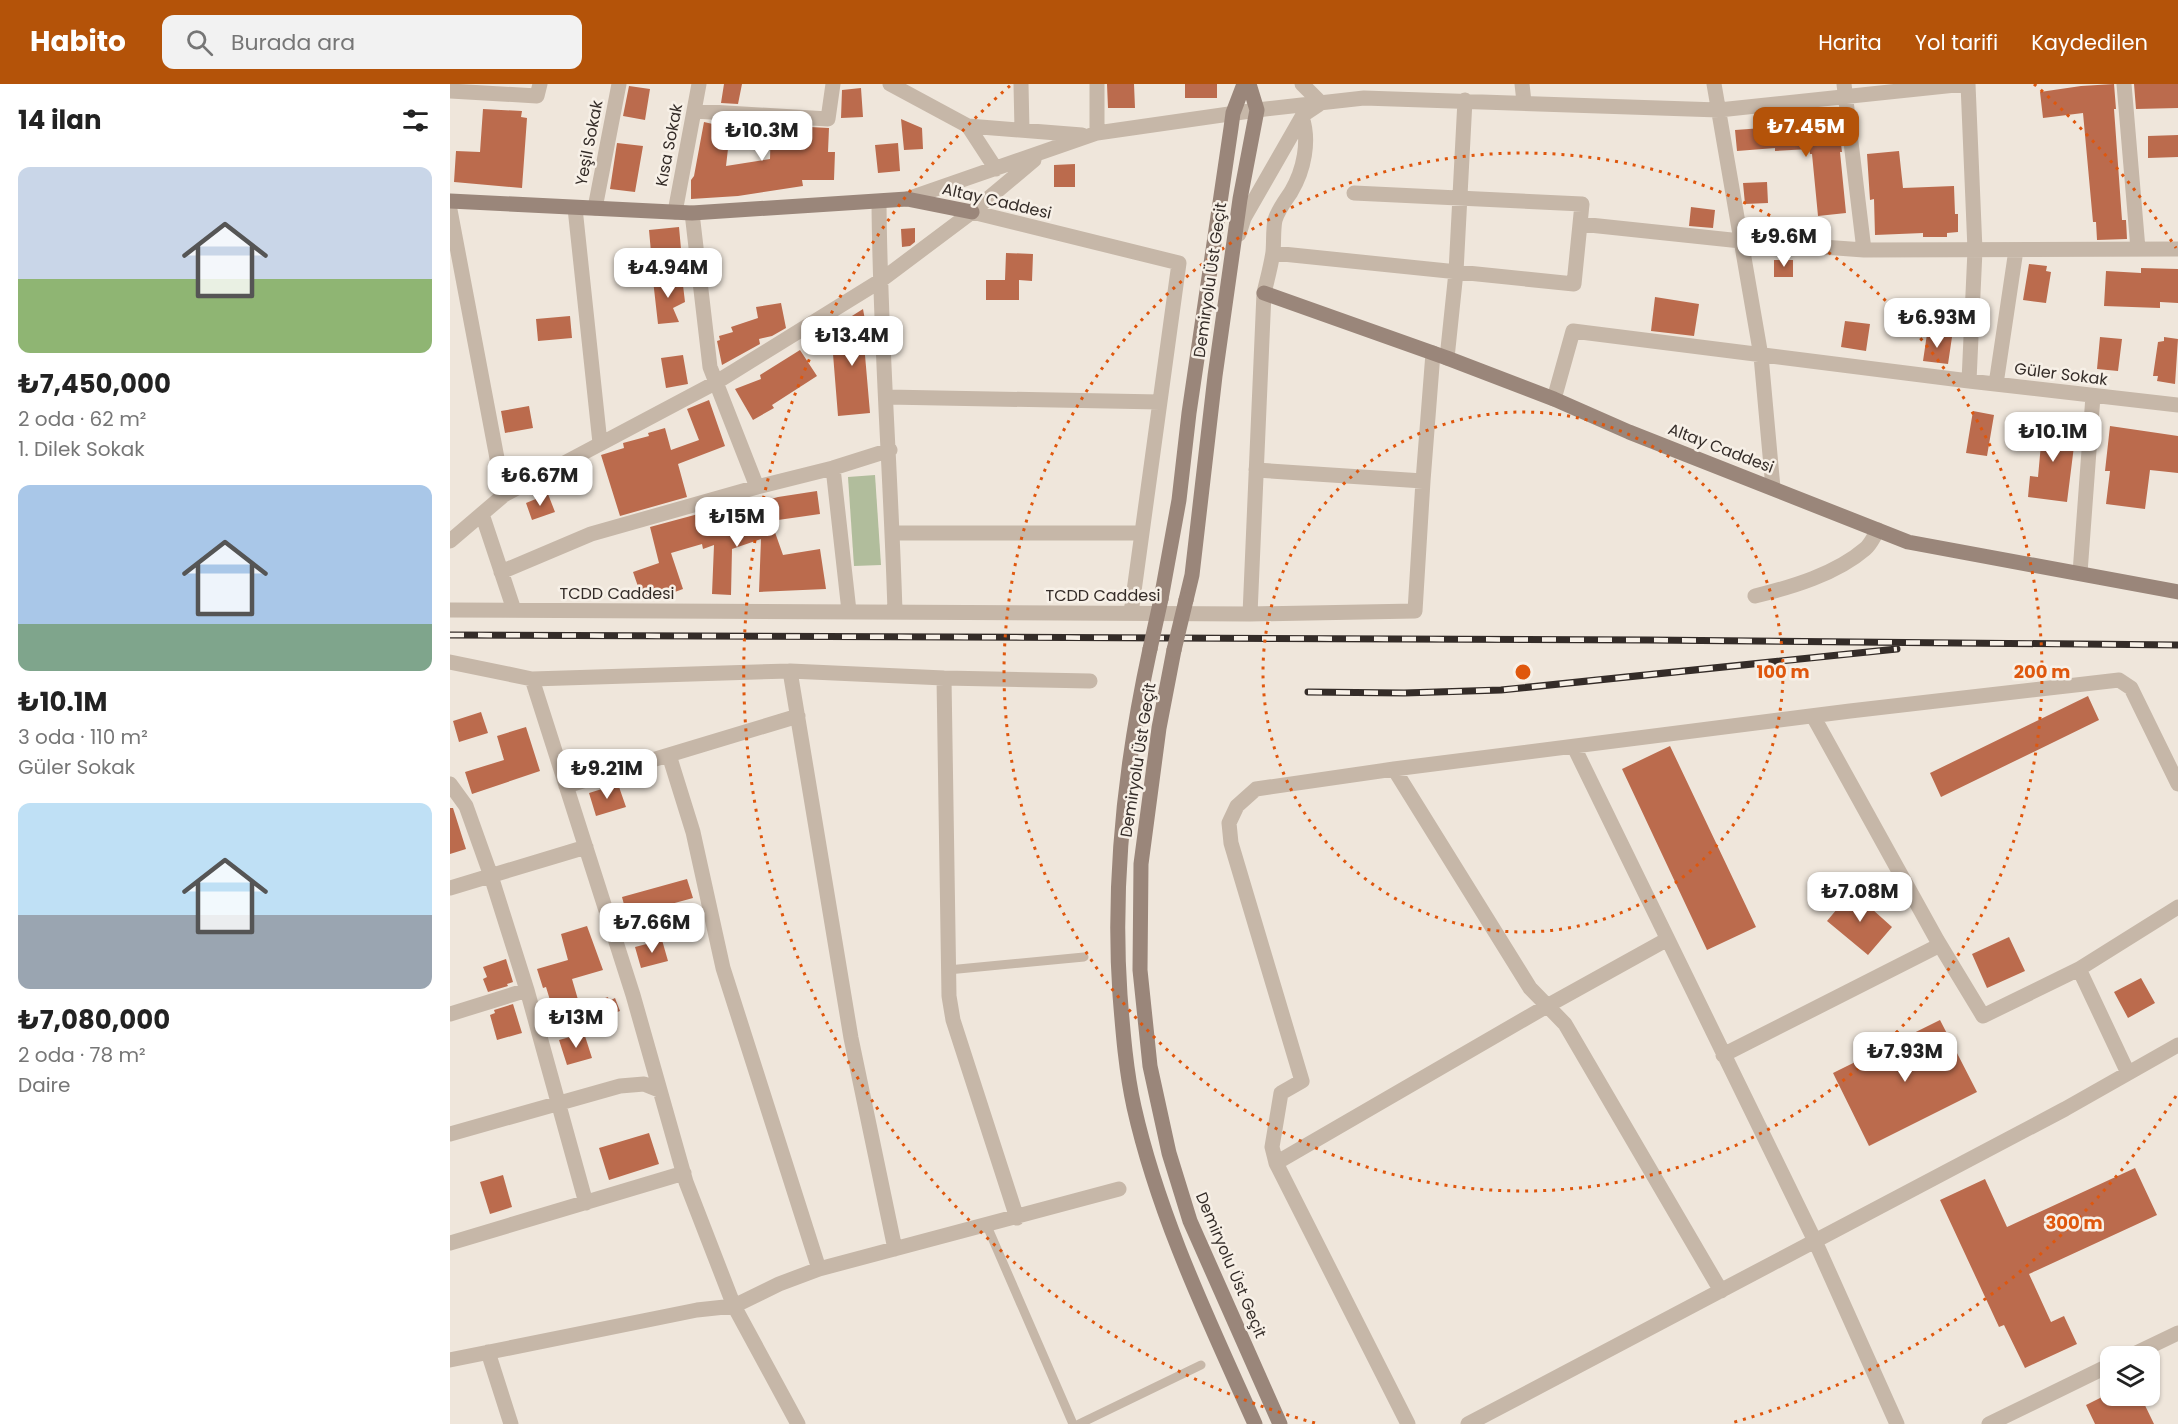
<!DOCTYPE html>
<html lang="tr">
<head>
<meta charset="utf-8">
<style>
	:root { --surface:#fff; --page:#f2f2f2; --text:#222; --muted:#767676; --accent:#b45309 }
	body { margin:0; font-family:Poppins,sans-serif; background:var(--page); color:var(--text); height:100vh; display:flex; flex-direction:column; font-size:22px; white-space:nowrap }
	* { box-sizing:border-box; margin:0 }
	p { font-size:20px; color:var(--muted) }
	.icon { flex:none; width:33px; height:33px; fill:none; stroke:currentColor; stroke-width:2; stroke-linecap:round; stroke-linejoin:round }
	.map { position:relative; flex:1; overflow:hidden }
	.drawer { display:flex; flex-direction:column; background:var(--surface); width:450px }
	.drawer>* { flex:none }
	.tools { position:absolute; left:1650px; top:1262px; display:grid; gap:12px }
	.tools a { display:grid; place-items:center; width:60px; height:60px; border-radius:12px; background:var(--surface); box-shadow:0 2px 4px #0004; font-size:30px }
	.price { position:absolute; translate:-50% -51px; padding:0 14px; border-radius:12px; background:#fff; color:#222; font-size:20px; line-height:39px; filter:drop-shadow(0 2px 3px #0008) }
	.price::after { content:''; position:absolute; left:50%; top:36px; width:18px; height:14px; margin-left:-9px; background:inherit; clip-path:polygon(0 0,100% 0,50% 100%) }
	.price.current { background:var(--accent); color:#fff }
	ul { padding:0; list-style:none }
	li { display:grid; align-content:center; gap:12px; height:318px; padding:0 18px }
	li span { display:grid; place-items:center; height:186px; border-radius:12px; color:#555 }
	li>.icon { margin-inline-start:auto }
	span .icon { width:108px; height:108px; fill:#fffc; stroke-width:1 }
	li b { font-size:26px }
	h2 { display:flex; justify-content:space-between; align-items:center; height:72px; padding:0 18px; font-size:26px }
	header { display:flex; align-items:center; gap:36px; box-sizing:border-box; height:84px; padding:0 30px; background:var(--accent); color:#fff }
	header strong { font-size:28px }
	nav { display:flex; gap:33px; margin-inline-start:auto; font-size:21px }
	.search { width:420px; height:54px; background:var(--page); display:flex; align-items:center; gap:15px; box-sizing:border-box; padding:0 21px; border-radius:12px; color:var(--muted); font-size:22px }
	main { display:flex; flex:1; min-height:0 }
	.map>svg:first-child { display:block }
	.green { fill:#b1bd9c }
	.building { fill:#bb6b4d }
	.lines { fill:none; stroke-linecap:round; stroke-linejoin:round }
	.lane { stroke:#c6b7a8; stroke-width:9 }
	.street { stroke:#c6b7a8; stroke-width:15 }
	.secondary { stroke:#9a867a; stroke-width:15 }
	.rail-casing { stroke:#342c28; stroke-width:7 }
	.rail { stroke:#f7f0e7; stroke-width:4.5; stroke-dasharray:14; stroke-linecap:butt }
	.secondary-bridge { stroke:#9a867a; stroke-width:15 }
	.ring { fill:none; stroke:#df570d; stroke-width:3; stroke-dasharray:3 6 }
	.labels { text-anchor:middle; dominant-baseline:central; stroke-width:5; stroke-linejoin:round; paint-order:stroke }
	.street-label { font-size:16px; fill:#342c28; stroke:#f7f0e7 }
	.centre { fill:#df570d; stroke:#f7f0e7; stroke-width:3 }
	.ring-label { font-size:18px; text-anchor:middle; font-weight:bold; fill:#df570d; stroke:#f7f0e7; stroke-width:5; stroke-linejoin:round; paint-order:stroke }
</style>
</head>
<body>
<header>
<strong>Habito</strong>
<div class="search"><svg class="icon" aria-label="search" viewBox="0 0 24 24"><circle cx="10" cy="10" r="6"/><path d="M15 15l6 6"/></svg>Burada ara</div>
<nav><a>Harita</a><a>Yol tarifi</a><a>Kaydedilen</a></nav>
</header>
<main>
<section class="drawer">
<h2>14 ilan<svg class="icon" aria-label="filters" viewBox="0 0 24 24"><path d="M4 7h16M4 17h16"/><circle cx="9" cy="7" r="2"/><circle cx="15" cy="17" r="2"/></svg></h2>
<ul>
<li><span style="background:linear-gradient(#c9d6e8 60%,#8fb573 0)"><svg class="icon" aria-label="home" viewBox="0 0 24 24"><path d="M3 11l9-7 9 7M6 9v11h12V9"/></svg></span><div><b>₺7,450,000</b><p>2 oda · 62 m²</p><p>1. Dilek Sokak</p></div></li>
<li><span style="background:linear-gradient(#a9c7e8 75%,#7fa58c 0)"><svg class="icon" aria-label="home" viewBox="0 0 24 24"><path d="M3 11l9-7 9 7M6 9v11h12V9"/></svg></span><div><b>₺10.1M</b><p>3 oda · 110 m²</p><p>Güler Sokak</p></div></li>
<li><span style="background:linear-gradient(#bfe0f5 60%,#9aa5b1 0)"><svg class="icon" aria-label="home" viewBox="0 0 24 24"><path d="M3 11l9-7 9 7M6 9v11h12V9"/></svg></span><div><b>₺7,080,000</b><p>2 oda · 78 m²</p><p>Daire</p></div></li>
</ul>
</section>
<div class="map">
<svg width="1728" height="1340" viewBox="0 0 1728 1340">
	<rect width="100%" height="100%" fill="#efe6db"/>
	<path class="green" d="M425,391L431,481L404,482L398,393Z"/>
	<path class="building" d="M274,0H292L288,20L271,19Z
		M657,0H684L685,24H658Z
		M735,0H767V14H735Z
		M1664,0L1666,25H1664L1672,136H1676L1677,155L1647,156L1646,138H1643L1633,29L1593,34L1590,8L1631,2Z
		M1684,0H1728V24L1686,25Z
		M179,2L200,5L195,36L173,32Z
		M411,4L413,33L391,34L392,6Z
		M33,25L72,27L71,33L77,34L72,104L4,98L6,67L30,68Z
		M451,35L472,44L473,65L454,66Z
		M254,38L267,41V38L281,39L276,82L320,75L321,41L379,44L378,68H385L384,96H352L353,102L288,112L241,115V96L244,92Z
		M1354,41V47L1389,43L1392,68H1390L1396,129L1368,132L1362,70H1360L1359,65L1325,67V64L1287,67L1285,46Z
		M1728,51V73L1698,74V52Z
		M167,59L193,62L185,108L160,105Z
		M448,59L450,87L428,89L425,61Z
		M1449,67L1453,104L1504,102L1505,130H1508V148L1497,149V153H1473V149L1425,151L1424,115L1420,116L1417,70Z
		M625,80V103H604V81Z
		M1317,98L1318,119L1295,120L1293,99Z
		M1241,123L1265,126L1263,144L1239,142Z
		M229,143L231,165L201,168L199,146Z
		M465,144V158L460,162L452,163L451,145Z
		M556,169L583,170L582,197L569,196V216H536V196H555Z
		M1324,176H1343V193H1324Z
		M1579,180L1597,182L1596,187L1601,188L1596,219L1573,216Z
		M1691,184L1728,185V219L1710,218V224L1654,222L1656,187L1691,189Z
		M232,193L235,218L223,224L229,238L208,240L203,196Z
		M1205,213L1249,220L1244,252L1201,247Z
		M331,219L336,244L322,252L309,255L310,260L272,281L267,257L270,256L269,252L283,248L281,243L308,234L306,223Z
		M413,225L417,247L413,248L420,329L388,332L383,270L390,269L386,242Z
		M120,232L122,254L88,257L86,235Z
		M1395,237L1420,240L1416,267L1391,263Z
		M1477,250L1502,253L1498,280L1473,277Z
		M1650,253L1672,255L1668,287L1647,285Z
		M1714,253L1728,255L1725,300L1707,297L1708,292H1703L1708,258L1714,257Z
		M350,266L367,292L322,321L324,324L303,336L285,305L311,295L310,291Z
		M233,271L238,300L216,304L211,274Z
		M259,316L275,362L228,380L237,413L170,432L151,371L174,364L173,359L199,352L198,349L215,344L221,366L249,356L237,325Z
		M79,322L83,344L55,349L51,327Z
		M1523,327L1544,331L1537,372L1516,369Z
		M1590,337L1622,339L1620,362H1624L1617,418L1578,413L1580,392L1588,393L1591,360L1588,359Z
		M1660,342L1728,352V389L1700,386L1695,425L1656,420L1660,387H1655Z
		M367,407L370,430L321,437L333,471L370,465L376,505L309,508L311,455L282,465L281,511L262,510L264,461L253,465L252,460L221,469L233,505L211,513L209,508L192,514L183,488L209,479L200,443L263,426L266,434L312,418V415L314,417L328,413Z
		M98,410L105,428L82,436L76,419Z
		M1638,612L1649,636L1491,713L1480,689Z
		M31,628L38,649L9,658L3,637Z
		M76,643L90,687L22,710L15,688L54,676L47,652Z
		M1220,662L1306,843L1257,866L1172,685Z
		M168,700L176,723L146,732L139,709Z
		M0,724H3L16,765L0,770Z
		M237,795L243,814L177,832L172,813Z
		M1402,807L1442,843L1418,871L1377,837Z
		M137,842L153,886L122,895L129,919L103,926L96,903L93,904L87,885L118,876L111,850Z
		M1559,853L1575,887L1537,904L1522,870Z
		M212,856L218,877L191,884L185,863Z
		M56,875L63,898L57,900L58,902L38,908L33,895L37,893L33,883Z
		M1691,894L1705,919L1678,934L1664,908Z
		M158,913L159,917L165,914L170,927L146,936L140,919Z
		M63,920L72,949L47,956L40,931L45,929L44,926Z
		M1490,936L1527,1008L1419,1062L1383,989Z
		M134,949L142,974L117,981L109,956Z
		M199,1049L209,1080L159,1096L149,1064Z
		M1685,1084L1707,1131L1579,1190L1601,1238L1614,1232L1627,1260L1575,1284L1554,1241L1549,1243L1490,1116L1535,1095L1557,1143Z
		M53,1091L62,1123L40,1130L30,1098Z
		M1656,1311H1690L1704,1340H1645L1636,1321Z"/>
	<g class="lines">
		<path class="lane" d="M498,886L634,873
			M537,1142L623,1340
			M629,1340L751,1281"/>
		<path class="street" d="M440,0L518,42L546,85
			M571,0L572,46
			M647,0V49
			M1072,0L1074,18
			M1264,0L1311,272L1323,404
			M1394,0L1414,166
			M1518,0L1525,166L1519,297
			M1674,0L1688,165
			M0,7L87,12L90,0
			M244,27L378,35L383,0
			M518,42L632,51
			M457,115L647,49L807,26L914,14L1269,26L1515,0
			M429,119C430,255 441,391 445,528
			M125,124L150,359
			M145,124L169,0
			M0,126L54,411
			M225,128L249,0
			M522,128L729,179L681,529
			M242,129L260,283L307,403
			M1130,140L1291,157L1414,166L1728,165
			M789,150L794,134L853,31L871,19L852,0
			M823,169L1124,200L1132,120L904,109
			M997,274L1006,188L1015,16
			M1546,300L1566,166
			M437,313L710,318
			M1104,315L1123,247L1519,297L1728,321
			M383,384L399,527
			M806,386L973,397L983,269
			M32,430L64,526
			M443,449H692
			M0,457L54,411L265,299L430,197L522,128L584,76
			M51,488L141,450L307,403L383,384L440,366
			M1630,489L1643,312
			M1305,512C1342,503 1386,490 1415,465C1421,460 1424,452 1428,446
			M0,526L800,530L814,209C817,196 821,182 823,168C824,158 823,146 825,136C828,126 835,117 841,108C854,86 860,57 852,33
			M800,530L965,527L973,397
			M0,578L82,595L340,587L494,594L640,597
			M340,587L401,954L445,1165
			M494,594L499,912L503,936L567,1134
			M82,595L183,911L236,1098L284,1222L329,1200L369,1185L669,1105
			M1363,632L1487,856L1533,932L1629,885
			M1124,663L1365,1157L1447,1340
			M219,671L243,748L273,884L369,1185
			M944,685L1080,904L1115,940L1271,1207
			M0,700L16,722L41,792L77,906L136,1119
			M116,702L348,632
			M0,804L136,763
			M0,930L77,906
			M1273,971L1490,861
			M1678,989L1629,885L1728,823
			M0,1050L170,1002L194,1000L209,1006
			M826,1079L1097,922L1216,856
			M0,1159L234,1089
			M38,1268L61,1340
			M1680,1272L1728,1249
			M0,1276L247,1226L284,1222L348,1340
			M958,1340L826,1079L822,1063L831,1009L852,997L781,759L779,739L787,722L806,705L944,685L1400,627L1669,596L1681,604L1728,700
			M1018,1340L1615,1025L1728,961
			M1539,1340L1660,1281"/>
		<path class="secondary" d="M0,117L242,129L457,115L522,128
			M814,209L997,274L1104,315L1179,348L1458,458L1728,508
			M711,515L729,416L739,329L781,44L783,29L794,0
			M736,516L742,491L765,292L790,115L807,26L799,0
			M700,565C675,680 662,794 670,911C673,949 676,987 684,1023C709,1134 759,1237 805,1340
			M724,566L709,644L691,780L690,886L700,982L719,1069L740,1137L830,1340"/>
		<defs>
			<path id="rail" d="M0,551L1198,556L1728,561
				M858,608L954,609L1051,606L1447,565"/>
		</defs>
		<use href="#rail" class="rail-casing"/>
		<use href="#rail" class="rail"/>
		<path class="secondary-bridge" d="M700,565L711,515
			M724,566L736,516"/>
	</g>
	<g class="ring">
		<circle cx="1073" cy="588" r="260"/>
		<circle cx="1073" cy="588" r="519"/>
		<path d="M1726 1012A779 779 0 0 1 1281 1339M865 1339A779 779 0 0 1 562 0M1584 0A779 779 0 0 1 1726 164"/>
	</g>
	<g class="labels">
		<g class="street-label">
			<text transform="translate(139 59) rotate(-79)">Yeşil Sokak</text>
			<text transform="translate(219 61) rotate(-79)">Kısa Sokak</text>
			<text transform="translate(547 117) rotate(13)">Altay Caddesi</text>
			<text transform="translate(760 196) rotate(-82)">Demiryolu Üst Geçit</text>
			<text transform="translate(1611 290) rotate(7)">Güler Sokak</text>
			<text transform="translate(1271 364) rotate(21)">Altay Caddesi</text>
			<text x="167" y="509">TCDD Caddesi</text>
			<text x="653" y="511">TCDD Caddesi</text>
			<text transform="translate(688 676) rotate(-81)">Demiryolu Üst Geçit</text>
			<text transform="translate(781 1181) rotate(67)">Demiryolu Üst Geçit</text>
		</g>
	</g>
	<circle cx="1073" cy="588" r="9" class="centre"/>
	<g class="ring-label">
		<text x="1333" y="594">100 m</text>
		<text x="1592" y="594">200 m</text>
		<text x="1624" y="1145">300 m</text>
	</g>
</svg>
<div class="tools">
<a><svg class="icon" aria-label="layers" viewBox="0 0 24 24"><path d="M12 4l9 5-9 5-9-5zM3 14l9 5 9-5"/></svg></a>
</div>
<b class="price current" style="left:1356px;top:74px">₺7.45M</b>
<b class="price" style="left:312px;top:78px">₺10.3M</b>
<b class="price" style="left:1334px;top:184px">₺9.6M</b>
<b class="price" style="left:218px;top:215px">₺4.94M</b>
<b class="price" style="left:1487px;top:265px">₺6.93M</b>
<b class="price" style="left:402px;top:283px">₺13.4M</b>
<b class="price" style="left:1603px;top:379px">₺10.1M</b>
<b class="price" style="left:90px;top:423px">₺6.67M</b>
<b class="price" style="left:287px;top:464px">₺15M</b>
<b class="price" style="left:157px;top:716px">₺9.21M</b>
<b class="price" style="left:1410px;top:839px">₺7.08M</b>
<b class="price" style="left:202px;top:870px">₺7.66M</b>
<b class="price" style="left:126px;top:965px">₺13M</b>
<b class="price" style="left:1455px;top:999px">₺7.93M</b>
</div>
</main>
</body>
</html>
